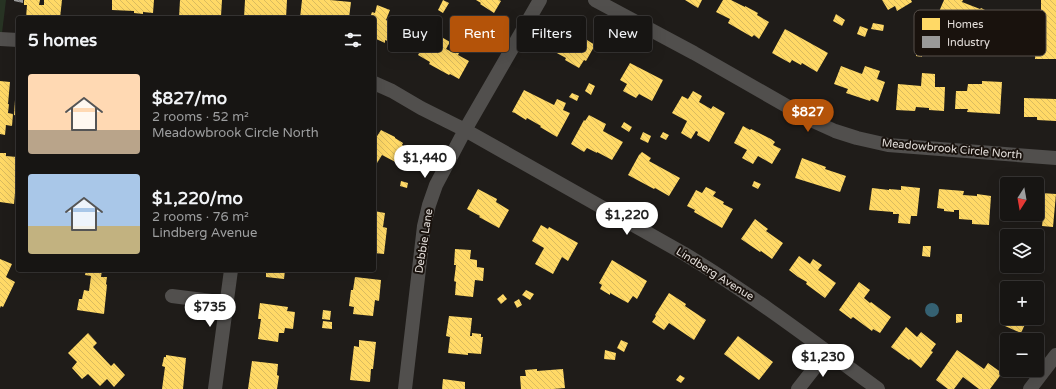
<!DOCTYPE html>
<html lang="en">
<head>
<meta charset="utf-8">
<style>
	:root { --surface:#171513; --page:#242221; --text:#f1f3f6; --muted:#9e9fa0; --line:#363433; --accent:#b45309 }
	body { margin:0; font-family:"Varela Round",sans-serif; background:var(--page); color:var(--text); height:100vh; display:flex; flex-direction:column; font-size:15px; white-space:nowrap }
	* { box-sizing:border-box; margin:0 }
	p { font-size:13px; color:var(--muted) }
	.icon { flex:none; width:22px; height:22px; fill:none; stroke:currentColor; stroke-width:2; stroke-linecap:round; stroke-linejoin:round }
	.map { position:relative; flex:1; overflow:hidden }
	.drawer { position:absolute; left:16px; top:16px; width:360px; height:256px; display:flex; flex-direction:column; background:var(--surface); border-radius:4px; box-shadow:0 4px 16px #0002,0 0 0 1px var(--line) }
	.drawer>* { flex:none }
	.hud { position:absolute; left:388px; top:16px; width:380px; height:36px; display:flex; gap:8px }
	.needle { width:26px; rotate:191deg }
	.controls { position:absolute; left:1000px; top:177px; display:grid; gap:8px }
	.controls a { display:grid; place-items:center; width:44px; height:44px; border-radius:4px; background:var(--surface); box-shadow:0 4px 16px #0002,0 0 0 1px var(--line); font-size:20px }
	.price { position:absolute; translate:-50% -34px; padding:0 9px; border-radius:14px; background:#fff; color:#222; font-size:13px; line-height:26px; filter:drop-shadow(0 1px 2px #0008) }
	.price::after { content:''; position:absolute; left:50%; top:24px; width:12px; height:9px; margin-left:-6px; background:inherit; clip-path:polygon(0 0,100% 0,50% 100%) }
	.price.selected { background:var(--accent); color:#fff }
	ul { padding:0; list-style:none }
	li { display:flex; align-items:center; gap:12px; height:100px; padding:0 12px }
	li span { display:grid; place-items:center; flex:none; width:112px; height:80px; border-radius:4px; color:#555 }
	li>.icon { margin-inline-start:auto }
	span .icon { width:48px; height:48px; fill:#fffc; stroke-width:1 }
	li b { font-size:17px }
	h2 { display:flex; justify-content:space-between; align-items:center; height:48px; padding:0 12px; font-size:17px }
	.tag { padding:0 14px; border-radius:4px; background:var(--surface); box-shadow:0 4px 16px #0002,0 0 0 1px var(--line); font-size:14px; line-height:36px }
	.tag.selected { background:var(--accent); color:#fff }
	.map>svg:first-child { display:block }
	.park { fill:#273323 }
	.water { fill:#356172 }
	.homes { fill:url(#homes-back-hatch) }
	.industry { fill:url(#industry-back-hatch) }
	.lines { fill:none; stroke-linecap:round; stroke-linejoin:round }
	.minor { stroke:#514f4d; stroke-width:14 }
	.labels { text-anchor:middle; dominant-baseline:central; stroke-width:4; stroke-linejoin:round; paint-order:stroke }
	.street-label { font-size:11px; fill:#e3deda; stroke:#19120d }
	.key { fill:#19120d; stroke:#564f4a; stroke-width:1 }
	.key-label { font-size:11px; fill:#e3deda }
</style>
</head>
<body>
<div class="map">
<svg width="1056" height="389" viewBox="0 0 1056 389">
	<defs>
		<pattern id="homes-back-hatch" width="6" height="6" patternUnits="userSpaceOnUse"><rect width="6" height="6" fill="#ffd966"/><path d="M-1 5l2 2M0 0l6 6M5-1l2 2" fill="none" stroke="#dabb5f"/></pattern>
		<pattern id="industry-back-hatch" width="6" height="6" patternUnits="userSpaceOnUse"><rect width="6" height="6" fill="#999"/><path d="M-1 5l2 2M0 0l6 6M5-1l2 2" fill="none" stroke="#807f7f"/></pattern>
	</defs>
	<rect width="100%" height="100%" fill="#1f1c19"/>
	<path class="park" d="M0,0H6L2,33H0Z"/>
	<path class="water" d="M925 310a7 7 0 1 1 14 0a7 7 0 1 1-14 0Z"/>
	<path class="homes" d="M24,0H40L39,5H44V0H62L60,18H26L27,5H24Z
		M112,0H154L153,13L143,12V14L134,13V11L112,10Z
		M180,0H222L221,16L206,15L205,18H179Z
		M245,0H287L286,18H244Z
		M302,0H330L351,2L349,18H300Z
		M443,0L449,3L443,13L438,10Z
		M476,0H499L501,1L494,13L480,4L481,3Z
		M685,0H702L698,8Z
		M723,0H731L745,7V6L758,13L757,15L769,22L759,39L754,35L752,37L728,23L730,19L716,12Z
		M882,0H911L912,2L897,11L895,6L888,10Z
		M944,0H963L962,2L980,9L981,8L989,12L978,38L970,34L968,37L946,28L949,19L938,14Z
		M1041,0H1056V59H1035L1036,24L1040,25V22L1033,21L1030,19L1029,15L1032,10H1041Z
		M377,5L390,10L386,20L405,27L398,45L385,40V43L374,38V18H370L372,12L375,13Z
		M836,14L845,20L842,26L833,21Z
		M873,23L884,25L883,31L871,29Z
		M860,26L868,29L865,37L857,34Z
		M566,27L595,45L586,61L584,60L579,68L565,60L566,58L553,51Z
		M785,29L828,53L817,72L802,63L801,65L792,60L790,63L772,53Z
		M431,31L450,42L446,49L452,52L454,48L460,51L458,55L469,61L459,79L450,74L449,75L429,64L430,62L418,55Z
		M916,51L922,52V57L916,56Z
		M630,63L663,80L652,101L639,94L636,98L623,91L627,84L620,80Z
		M841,66L862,74L865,66L880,71L877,79L885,82L878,102L871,99L870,101L846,93L848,89L834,84Z
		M922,73L935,74V87H945L944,111L929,110V108L916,107L915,111L896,110L898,84L921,86Z
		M0,81L10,82L8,104H9L8,113L13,114L12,126L6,125L5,135L0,134Z
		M982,81L1002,82L1000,114L967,112L968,109H955L956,91H967L968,84H982Z
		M589,83L595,86L591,95L585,91Z
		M524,90L554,105L557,99L566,103L563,110L570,113L557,137L540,127L541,126L527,118L526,120L515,113L512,112Z
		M693,91L702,96L699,102L711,109L713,106L725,113L709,142L697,135L698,132L696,131L691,139L681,133L687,121L672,113L682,96L688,99Z
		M572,93L579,96L577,101L569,97Z
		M1024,98L1056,99V121L1037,120V117H1024Z
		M15,100H18V116L14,115Z
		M589,115L606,124L603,131L623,142L612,160L597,152V153L587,148L584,152L571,144L584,120L585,121Z
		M624,122L632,127L629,132L621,127Z
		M743,126L750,130L751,129L771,139L775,142L773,145L781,149L772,164L758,156L753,164L742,158L747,150L734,143Z
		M381,130L395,137V138L403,143L402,145L414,152L405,167L382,155L377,163L374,161V141Z
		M643,132L651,136L648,143L640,139Z
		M663,132L669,135L666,140L660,137Z
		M642,152L651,158L649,161L680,178L669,196L655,188L654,189L628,175L639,155Z
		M0,153H6V156L17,157L18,166V167H16V169H18V182H16L14,204L0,202Z
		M802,158L826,167L825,169L846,176L840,192L795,178Z
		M401,181L408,183L407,188L400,186Z
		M754,181L761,184L758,189L752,186Z
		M901,186L920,188L917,216H911L910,224L898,223L899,214H893V212L869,210L872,188L889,190V189L901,190Z
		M706,187L716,192L713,196L724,202L723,204L733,209L722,228L694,212L695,210L687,206L696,190L702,193Z
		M478,189L497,199L496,202L509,210L499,228L479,217L480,216L467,209Z
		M939,189L964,191L963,195L977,196V194L991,196L989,225L972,224V220L959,219V210H954V212L944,211V209L937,208Z
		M1041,193L1056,194L1053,227L1042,226L1043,218L1010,216V214H1037V194L1041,195Z
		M374,211L385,213L383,227L387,228L384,254L374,253Z
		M755,219L768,229L766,231L783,243L772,259L761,251L760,252L741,239Z
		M541,225L548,229L549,227L578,243L568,261L562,257L553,274L535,264L544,248L532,241Z
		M923,246H931L930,257L922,256Z
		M455,249L471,250L470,259L477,260V267L484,268L483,281L475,280L473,297L455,295L456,282L454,281L456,265H454Z
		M799,256L810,264L813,259L822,265L818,270L836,283L825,298L806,284L807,282L798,277L789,270Z
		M0,259L12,264L6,277L15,282L3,307L1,306L0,308Z
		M612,260L647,281L637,299L633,296L628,303L610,293V295L600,289L602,285L599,283Z
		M86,270H102L101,277H107L106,284L107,285L104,314L77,310L79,299H82L84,290L89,291L91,276L85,275Z
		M266,270H285L284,279L266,277Z
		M355,277L381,280L379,301L375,300L373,316L353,314L354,307L349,306L351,290H353Z
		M1022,280L1042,288L1037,299V288H1008L1010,284L1019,288Z
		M859,282L870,290L864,298L870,303L871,302L891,317L880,333L873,329L872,331L853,317L851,319L839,310Z
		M526,290L534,294L530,300L522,295Z
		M669,293L686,304L685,306L706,320L694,340L669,323L664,330L652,322L656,316L655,315Z
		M503,294L507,299L501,304L497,299Z
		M519,299L522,305L517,308L514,302Z
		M1007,301V316L1002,314Z
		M260,303L288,307L287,311L295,312L293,329L285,328L284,333H279L278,342L258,339L261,319H258Z
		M323,310L331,311L330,320L322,319Z
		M956,314H962V322L956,323Z
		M449,316L472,318L470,336H472V333L481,334V337H483L481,354L468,353V355L448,353L450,337L446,336Z
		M1009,318H1028L1021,333L1005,326Z
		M323,321L332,322V329L322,328Z
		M906,327L917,337L921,332L936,344L931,351L933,352L921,368L910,359L909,360L891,347Z
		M88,333L97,343L93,347L111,366L114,363L125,375L114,387L107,379L100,386L88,374L82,379L72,368L77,362L68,353Z
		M738,336L773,362L759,380L724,354Z
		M359,340L376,342L373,369H371L370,382L350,380L354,346L359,347Z
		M621,340L628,343L624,352L617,348Z
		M605,350L616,353L615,360L604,359Z
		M957,350L984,369L988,363L1002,373L990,389H979L963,377L954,389H948L936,380Z
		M166,355L186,358L183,389H162L165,367L162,366L164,357H166Z
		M252,361L278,364L277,375L279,376L277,389H248Z
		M537,369V371L563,369L565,388L553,389H521L520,376H526L525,370Z
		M680,375L685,378L681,383L676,380Z
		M443,379L465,382V389H442Z"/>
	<path class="industry" d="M14,0H23V3L14,1Z"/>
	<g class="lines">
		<path class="minor" d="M595,0L694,53L813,121L835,131L857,138L888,145L1056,158
			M0,39L18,40
			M374,83L392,91L421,108L465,130L683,253C751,294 814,342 878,389
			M172,296L227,303
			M215,389L231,270
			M405,389L424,226L429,205L436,185L465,130L540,0
			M798,389L827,352
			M1030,389L1056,355"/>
	</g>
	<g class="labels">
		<g class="street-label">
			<text transform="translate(952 149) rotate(5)">Meadowbrook Circle North</text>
			<text transform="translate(424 241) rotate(-81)">Debbie Lane</text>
			<text transform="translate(715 274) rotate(32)">Lindberg Avenue</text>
		</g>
	</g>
	<rect x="914" y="10" width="132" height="46" rx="6" class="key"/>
	<rect x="922" y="18" width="18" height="12" fill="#ffd966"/>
	<rect x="922" y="36" width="18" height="12" fill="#999"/>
	<g class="key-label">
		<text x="947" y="28">Homes</text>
		<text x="947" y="46">Industry</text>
	</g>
</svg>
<div class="controls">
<a><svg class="needle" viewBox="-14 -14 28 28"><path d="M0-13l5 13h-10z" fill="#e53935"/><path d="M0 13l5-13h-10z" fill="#9e9fa0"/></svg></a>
<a><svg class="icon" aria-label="layers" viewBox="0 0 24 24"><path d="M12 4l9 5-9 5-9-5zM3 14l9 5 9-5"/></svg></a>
<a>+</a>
<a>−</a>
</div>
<b class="price selected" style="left:808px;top:133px">$827</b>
<b class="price" style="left:425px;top:179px">$1,440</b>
<b class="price" style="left:627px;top:236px">$1,220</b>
<b class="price" style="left:210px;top:328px">$735</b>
<b class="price" style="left:823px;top:378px">$1,230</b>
<div class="hud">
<a class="tag">Buy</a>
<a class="tag selected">Rent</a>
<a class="tag">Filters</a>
<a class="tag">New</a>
</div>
<section class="drawer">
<h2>5 homes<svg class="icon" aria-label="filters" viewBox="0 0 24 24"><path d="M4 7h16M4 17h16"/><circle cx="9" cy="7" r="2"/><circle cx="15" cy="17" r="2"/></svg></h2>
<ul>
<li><span style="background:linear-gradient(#ffd9b3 70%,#b9a48a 0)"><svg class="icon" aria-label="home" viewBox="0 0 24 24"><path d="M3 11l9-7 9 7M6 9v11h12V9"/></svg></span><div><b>$827/mo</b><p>2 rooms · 52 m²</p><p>Meadowbrook Circle North</p></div></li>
<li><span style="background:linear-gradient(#a9c7e8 65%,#c2b280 0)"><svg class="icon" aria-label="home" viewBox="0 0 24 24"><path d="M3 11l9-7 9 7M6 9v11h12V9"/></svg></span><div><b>$1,220/mo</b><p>2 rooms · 76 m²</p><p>Lindberg Avenue</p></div></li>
</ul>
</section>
</div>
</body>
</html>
